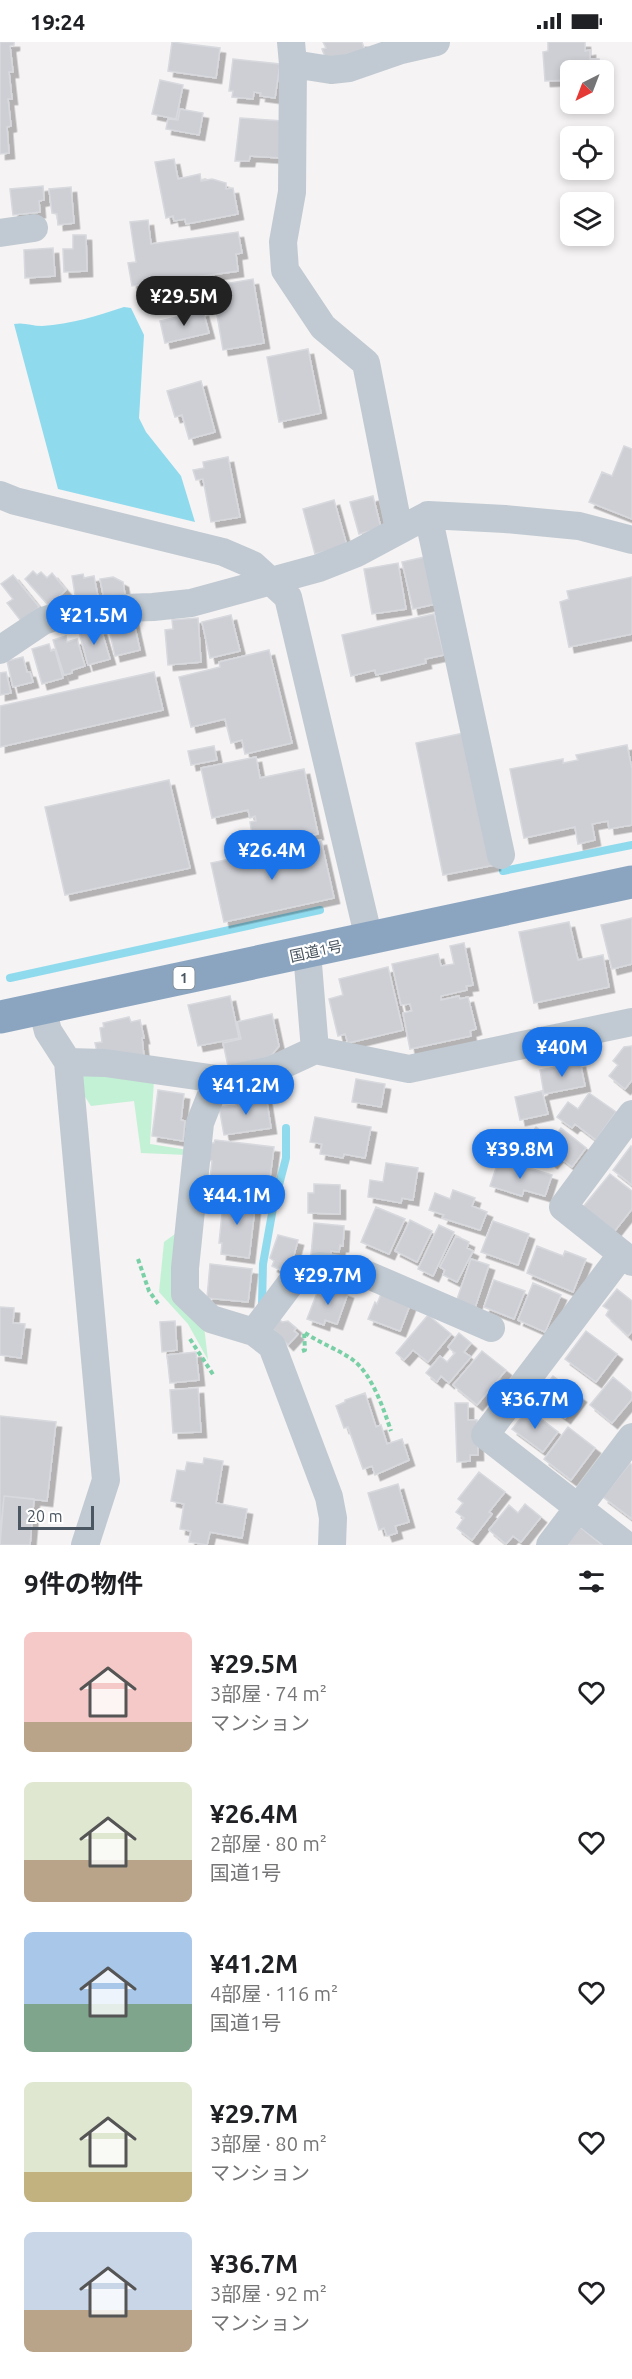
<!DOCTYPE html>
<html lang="ja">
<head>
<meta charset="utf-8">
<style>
	:root { --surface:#fff; --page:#f6f6f6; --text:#202124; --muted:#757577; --accent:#1a73e8 }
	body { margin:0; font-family:Ubuntu,"Noto Sans JP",sans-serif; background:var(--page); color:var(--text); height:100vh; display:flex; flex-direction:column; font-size:22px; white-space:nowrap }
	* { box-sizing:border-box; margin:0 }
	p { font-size:20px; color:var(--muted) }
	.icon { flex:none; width:33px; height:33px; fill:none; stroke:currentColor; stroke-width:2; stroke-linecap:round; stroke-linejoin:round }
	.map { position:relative; height:1503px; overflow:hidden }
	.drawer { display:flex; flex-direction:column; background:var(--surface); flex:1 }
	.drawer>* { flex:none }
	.needle { width:39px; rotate:222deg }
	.fabs { position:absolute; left:560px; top:18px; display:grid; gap:12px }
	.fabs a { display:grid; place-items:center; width:54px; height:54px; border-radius:9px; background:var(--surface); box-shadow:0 3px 9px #0003; font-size:30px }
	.scale { position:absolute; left:18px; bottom:15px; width:76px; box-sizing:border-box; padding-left:6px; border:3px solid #4a5661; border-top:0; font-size:16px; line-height:21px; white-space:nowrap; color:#4a5661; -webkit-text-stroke:4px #fff; paint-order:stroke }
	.price { position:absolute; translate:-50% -51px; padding:0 14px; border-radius:21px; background:var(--accent); color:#fff; font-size:20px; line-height:39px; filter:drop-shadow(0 2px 3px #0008) }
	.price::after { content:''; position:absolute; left:50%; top:36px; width:18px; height:14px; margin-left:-9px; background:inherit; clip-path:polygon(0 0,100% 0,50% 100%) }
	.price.selected { background:#222; color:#fff }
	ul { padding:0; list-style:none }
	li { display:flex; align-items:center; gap:18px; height:150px; padding:0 24px }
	li span { display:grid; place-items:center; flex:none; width:168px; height:120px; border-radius:9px; color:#555 }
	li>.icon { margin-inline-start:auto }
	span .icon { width:72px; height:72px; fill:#fffc; stroke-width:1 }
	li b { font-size:26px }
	h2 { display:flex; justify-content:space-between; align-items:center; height:72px; padding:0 24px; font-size:26px }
	.status { display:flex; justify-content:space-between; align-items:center; height:42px; padding:0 30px; background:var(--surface); direction:ltr }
	.status svg { height:16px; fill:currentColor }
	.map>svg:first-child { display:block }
	.green { fill:#c3f1d5 }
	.water { fill:#90daee }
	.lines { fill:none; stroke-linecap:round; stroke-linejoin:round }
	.stream { stroke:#90daee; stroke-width:8 }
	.building { fill:#cdcfd5; stroke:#d7d9de; stroke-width:1.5; filter:url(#shadow) }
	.path { stroke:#7ad0a6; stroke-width:4; stroke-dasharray:4.5 3; stroke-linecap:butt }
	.minor { stroke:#c1cad2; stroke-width:28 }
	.highway { stroke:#8ba5c1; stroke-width:33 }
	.labels { text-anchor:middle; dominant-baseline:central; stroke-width:4.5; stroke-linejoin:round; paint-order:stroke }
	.shield { fill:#fff; stroke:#808990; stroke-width:1.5 }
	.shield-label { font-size:14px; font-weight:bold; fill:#4a5661 }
	.street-label { font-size:15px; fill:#4a5661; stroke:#fff }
</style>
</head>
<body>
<div class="status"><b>19:24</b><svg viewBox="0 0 49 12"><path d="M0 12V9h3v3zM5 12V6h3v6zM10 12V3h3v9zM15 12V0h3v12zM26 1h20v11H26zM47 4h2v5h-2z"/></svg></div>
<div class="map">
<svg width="632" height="1503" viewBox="0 0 632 1503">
	<defs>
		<filter id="shadow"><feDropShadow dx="5.5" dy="5.5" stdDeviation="0" flood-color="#0004"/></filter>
	</defs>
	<rect width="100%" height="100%" fill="#f5f3f3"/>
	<path class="green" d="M82,1030L154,1038L150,1102L188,1108L187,1113L141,1111L134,1059L91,1064L82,1050Z
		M182,1187L204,1284L208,1318L188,1282L159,1250L164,1200Z"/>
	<path class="water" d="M124,265L131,266L144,293L139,376L146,390L181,434L195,480L58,447L14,282C24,280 32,284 42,284C71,282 97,274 124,265Z"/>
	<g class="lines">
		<path class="stream" d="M503,829L632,803
			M10,936L320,868
			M262,1263L263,1222L273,1166L286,1116V1086"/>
	</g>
	<path class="building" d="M0,0H14V3L10,4L13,30H9L12,57H8L11,84L7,85L9,111L0,112Z
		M172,0L220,6L216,36L168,29Z
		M323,0H362L366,12L329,25L322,7L326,6Z
		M548,0H585V9L590,8V17H599L600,28H570V38L545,39L543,10L548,9Z
		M233,17L280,22L275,56L260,54L261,51L254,50L253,57L232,55L233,49H229Z
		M160,38L183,43L176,77L152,72Z
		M180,67L203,71L199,93L166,87L168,77L178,78Z
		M240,76L283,79L280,116L250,114L249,119H235Z
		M174,117L178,137L200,132L201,139L212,137L226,141V147L233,146L238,172L186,182L185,177L174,179L173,174L166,176L155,120Z
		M43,144L44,158L39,159L40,170L13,173L10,147Z
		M71,145L74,181L58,183L57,172L52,171L49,147Z
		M148,178L151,202L238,190L242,211L236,212L238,229L132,244L128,221L136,220L130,180Z
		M73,193H86L87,229L64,230L63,207H73Z
		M53,206L55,234L25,236L24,208Z
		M253,237L264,301L223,308L212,244Z
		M203,269L209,291L165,301L160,279Z
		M308,307L321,371L279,380L267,315Z
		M201,339L215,390L189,397L182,373L175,375L167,349Z
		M624,404L632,407V477L589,460L602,430L612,434Z
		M228,415L240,475L211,480L203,437L196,438L193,428L204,426L203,420Z
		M373,454L381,486L359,492L350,460Z
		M334,458L347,504L315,512L303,467Z
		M429,514L440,561L413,567L402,520Z
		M398,521L406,567L372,572L364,527Z
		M33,529L37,533L41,530L47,536L52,531L66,548L49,564L25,537Z
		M83,532L84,536L94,534L98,555L76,559L72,534Z
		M13,533L39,565L21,579L7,561L13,557L1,542Z
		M113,535L123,540L125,553L104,557L100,537Z
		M632,535V592L569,605L560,560L569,557L567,549Z
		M434,572L444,613L425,617L426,621L376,633L375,628L351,634L342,593Z
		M231,573L240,609L210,616L202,580Z
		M198,576L201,620L168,623L165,588L173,587L172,578Z
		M133,577L140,608L115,614L108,582Z
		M101,587L110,617L88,623L79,590Z
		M66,594L67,600L77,597L85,624L72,628V631L64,633L53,598Z
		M49,602L51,609L55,608L63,636L42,642L32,607Z
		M269,608L292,701L245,712L242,698L231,701L225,677L191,685L179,635L220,625L219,620Z
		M23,615L27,630H30L33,640L13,645L7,619Z
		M6,630L11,651L0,653V631Z
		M154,630L163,668L0,705V664Z
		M469,690L495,823L443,833L416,701Z
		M627,703L632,727V783L609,787L608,779L592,782L595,798L578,802L575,785L524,796L510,727L563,717V721L578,718L576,713Z
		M214,704L217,718L191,723L188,709Z
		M256,715L260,736L304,727L318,792L268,802L266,790L252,792L250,780L256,779L255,774L250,776L248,768L212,776L201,726Z
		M169,738L190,826L65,853L45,765Z
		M321,798L334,856L224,880L211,821Z
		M632,876V922L612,927L601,883Z
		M569,880L578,918L603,913L609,945L534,961L519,890Z
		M464,901L473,943L466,944L467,948L441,954V958L459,954L460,957L468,955L476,987L470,989L471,994L410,1007L403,971L412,969L410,962L401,963L392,922L438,912L441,924L454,922L450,904Z
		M388,925L403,988L348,1001L345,992L338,994L329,957L343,953L339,937Z
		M230,954L239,996L198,1004L188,963Z
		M272,972L279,1004L270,1015L228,1024L223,1001L241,997L237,980Z
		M129,975L131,980L140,978L144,996H142L144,1015L97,1010L95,1001L102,1000L100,986L104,985L103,981Z
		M632,1004V1038L625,1047L609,1034L618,1023L613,1019L624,1005Z
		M580,1020L585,1044L544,1052L540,1028Z
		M356,1037L385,1042L381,1065L352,1060Z
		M158,1048L184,1052L181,1078L185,1079L183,1099L152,1094Z
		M542,1049L548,1072L520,1078L515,1055Z
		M589,1051L616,1070L596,1098L575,1082L572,1086L557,1075L568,1060L578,1067Z
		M266,1054L271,1086L224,1093L219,1065L236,1063L235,1059Z
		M315,1075L371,1085L365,1116L344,1112L343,1116L320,1112L322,1102L310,1100Z
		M536,1085L552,1098L561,1086L586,1106L572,1125L558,1114L552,1121L525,1100Z
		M215,1098L274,1105L269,1143L210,1136L212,1119L208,1118L210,1101H214Z
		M631,1104L632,1105V1143L613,1128Z
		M498,1120L515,1125L516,1122L552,1133L545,1154L524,1148L522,1154L490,1144Z
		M386,1121L418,1126L413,1158L402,1156L401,1161L368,1155L370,1138L383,1140Z
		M610,1132L632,1149V1167L614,1190L583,1165Z
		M314,1142L340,1143V1172L308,1171V1151H314Z
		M453,1148L475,1156L472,1164L487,1170L480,1188L442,1176L444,1173L429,1168L435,1151L450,1157Z
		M224,1152L250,1155L249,1164L255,1165L249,1216L221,1212L222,1201H219Z
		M376,1165L405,1177L389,1212L361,1200Z
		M410,1178L432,1189L417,1220L395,1209Z
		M493,1179L529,1192L518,1223L481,1210Z
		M314,1181L344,1184L343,1204L340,1203L339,1210L331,1209V1215L311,1213Z
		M439,1183L454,1190L433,1234L418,1227Z
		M278,1193L298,1198L289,1232L272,1224L274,1219L270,1216Z
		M456,1194L469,1200L467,1206L473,1209L457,1240L443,1233L445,1228L440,1225Z
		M537,1204L563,1214L565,1209L586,1217L573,1250L527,1231Z
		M471,1217L489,1223L474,1269L455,1263Z
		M210,1222L252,1227L248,1260L207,1256Z
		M494,1238L525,1249L514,1277L484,1265Z
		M533,1241L561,1253L545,1290L518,1278Z
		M326,1243L348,1251L337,1282L325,1278L324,1283L307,1277L317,1251L323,1253Z
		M617,1247L632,1259V1289L628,1294L606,1273L609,1268L603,1264Z
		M381,1252L410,1263L400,1289L368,1277L375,1260L377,1262Z
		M0,1265L14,1266L13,1281L25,1282L21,1316L0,1313Z
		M428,1273L451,1292L428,1320L413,1308L404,1318L396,1311Z
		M278,1276L282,1280L288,1279L296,1286L294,1289L298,1292L288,1303L270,1284Z
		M175,1279L177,1308L162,1310L160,1280Z
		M586,1289L617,1312L596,1340L565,1317Z
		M459,1291L471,1301L464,1310L471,1315L449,1341L441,1334L437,1340L426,1331L440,1314L447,1320L455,1311L448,1305Z
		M482,1309L506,1328L477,1363L453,1343Z
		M196,1310L199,1338L170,1341L167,1313Z
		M553,1334L581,1355L565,1376L537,1355Z
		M613,1335L632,1351V1357L612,1381L590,1363Z
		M198,1346L201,1390L173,1391L170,1348Z
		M365,1351L376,1385L381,1383L387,1402L402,1397L409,1418L375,1433L372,1424L363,1427L348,1385L344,1386L336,1364L345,1360V1358Z
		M455,1361H468V1378H477L478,1413H470V1419L457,1420Z
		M528,1367L558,1390L543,1410L512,1387Z
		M0,1374L56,1380L47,1459L4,1454L0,1495Z
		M568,1385L595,1406L571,1438L544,1417Z
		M204,1416L223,1419L216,1461L247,1467L242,1496L210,1490L207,1503L189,1500L191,1489L180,1487L184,1462L171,1459L177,1428L185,1429L187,1420L203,1422Z
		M630,1421L632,1423V1477L603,1455Z
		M479,1430L505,1450L489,1470L492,1472L472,1498L457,1486L464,1476L456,1470L463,1461L458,1457Z
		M398,1442L409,1480L395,1484L397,1491L387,1494L384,1486L379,1488L368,1451Z
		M4,1454L34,1457L30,1503H0Z
		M525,1462L541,1475L521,1500L513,1494L506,1502L489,1488L509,1463L518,1471Z
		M575,1481L602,1503H558Z"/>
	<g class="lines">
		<path class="path" d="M138,1217L149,1249L159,1263
			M190,1297L214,1334
			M302,1309L305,1308L304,1290C319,1301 338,1307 353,1318C372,1332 384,1368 391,1389"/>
		<path class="minor" d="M291,0L293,22L292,150L283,200L285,228L323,285L366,321L399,488
			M293,22L331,28L349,26L401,8L436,0
			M0,191L34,186
			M0,453L15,459L223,510L253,523L288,555L369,897
			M428,473L501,813
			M0,608L43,579L67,571L94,567L153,565L191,561L319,526L357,511L428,473L505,477L579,484L632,498
			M307,910L315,1008
			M42,966L48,989L68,1020L106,1438L85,1503
			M68,1020L105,1021L224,1038
			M632,1072L563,1165L632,1220
			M622,1212L485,1393L626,1503
			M254,1290L296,1234L320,1224L361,1230L491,1286
			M332,1503L333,1476L329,1455L272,1304L254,1290L211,1277L185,1252V1226L200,1081L211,1053L224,1038L272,1028L315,1008L409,1027L632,980
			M550,1503L632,1395"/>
		<path class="highway" d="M0,975L632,840"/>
	</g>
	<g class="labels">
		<rect class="shield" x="173.5" y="925" width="21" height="22" rx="4.5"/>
		<g class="shield-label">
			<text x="184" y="936">1</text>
		</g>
		<g class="street-label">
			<text transform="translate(316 909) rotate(-12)">国道1号</text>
		</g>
	</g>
</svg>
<div class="fabs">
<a><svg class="needle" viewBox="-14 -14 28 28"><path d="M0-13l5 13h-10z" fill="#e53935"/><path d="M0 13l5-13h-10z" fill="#757577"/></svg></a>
<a><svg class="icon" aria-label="locate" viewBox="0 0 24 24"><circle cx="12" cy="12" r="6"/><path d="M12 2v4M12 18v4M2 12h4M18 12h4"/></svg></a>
<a><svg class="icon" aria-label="layers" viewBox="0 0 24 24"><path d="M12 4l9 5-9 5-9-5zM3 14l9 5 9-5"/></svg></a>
</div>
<div class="scale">20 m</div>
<b class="price selected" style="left:184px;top:285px">¥29.5M</b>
<b class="price" style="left:94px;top:604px">¥21.5M</b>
<b class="price" style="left:272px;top:839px">¥26.4M</b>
<b class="price" style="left:562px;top:1036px">¥40M</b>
<b class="price" style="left:246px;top:1074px">¥41.2M</b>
<b class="price" style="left:520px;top:1138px">¥39.8M</b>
<b class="price" style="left:237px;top:1184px">¥44.1M</b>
<b class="price" style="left:328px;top:1264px">¥29.7M</b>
<b class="price" style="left:535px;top:1388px">¥36.7M</b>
</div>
<section class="drawer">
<h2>9件の物件<svg class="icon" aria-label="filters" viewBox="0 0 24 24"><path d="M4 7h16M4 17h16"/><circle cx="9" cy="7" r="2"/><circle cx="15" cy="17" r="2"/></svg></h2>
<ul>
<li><span style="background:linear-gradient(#f6c9c9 75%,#b9a48a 0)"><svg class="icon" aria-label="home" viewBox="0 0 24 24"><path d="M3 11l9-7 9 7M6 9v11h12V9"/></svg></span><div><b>¥29.5M</b><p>3部屋 · 74 m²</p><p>マンション</p></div><svg class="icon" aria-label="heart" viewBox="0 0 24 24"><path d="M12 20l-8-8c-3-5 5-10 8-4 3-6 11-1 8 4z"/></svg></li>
<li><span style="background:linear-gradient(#dfe7d0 65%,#b9a48a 0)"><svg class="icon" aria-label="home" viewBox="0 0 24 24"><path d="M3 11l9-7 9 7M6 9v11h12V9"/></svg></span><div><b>¥26.4M</b><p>2部屋 · 80 m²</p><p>国道1号</p></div><svg class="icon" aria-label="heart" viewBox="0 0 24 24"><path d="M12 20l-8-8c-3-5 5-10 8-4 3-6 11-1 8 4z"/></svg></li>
<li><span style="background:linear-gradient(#a9c7e8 60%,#7fa58c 0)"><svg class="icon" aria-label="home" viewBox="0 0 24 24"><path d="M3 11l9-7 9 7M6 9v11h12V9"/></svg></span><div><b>¥41.2M</b><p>4部屋 · 116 m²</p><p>国道1号</p></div><svg class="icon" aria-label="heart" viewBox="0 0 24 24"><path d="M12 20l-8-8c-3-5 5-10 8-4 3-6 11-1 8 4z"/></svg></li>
<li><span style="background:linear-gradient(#dfe7d0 75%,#c2b280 0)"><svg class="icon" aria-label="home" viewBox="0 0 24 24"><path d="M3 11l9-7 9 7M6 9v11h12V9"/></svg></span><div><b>¥29.7M</b><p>3部屋 · 80 m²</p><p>マンション</p></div><svg class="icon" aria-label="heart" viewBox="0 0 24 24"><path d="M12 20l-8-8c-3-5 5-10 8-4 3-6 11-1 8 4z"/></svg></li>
<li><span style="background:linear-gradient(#c9d6e8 65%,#b9a48a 0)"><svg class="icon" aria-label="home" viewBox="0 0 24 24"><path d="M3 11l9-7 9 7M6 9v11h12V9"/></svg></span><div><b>¥36.7M</b><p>3部屋 · 92 m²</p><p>マンション</p></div><svg class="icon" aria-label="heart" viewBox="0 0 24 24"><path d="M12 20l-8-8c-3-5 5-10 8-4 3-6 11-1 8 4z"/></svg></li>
</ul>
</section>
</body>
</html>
